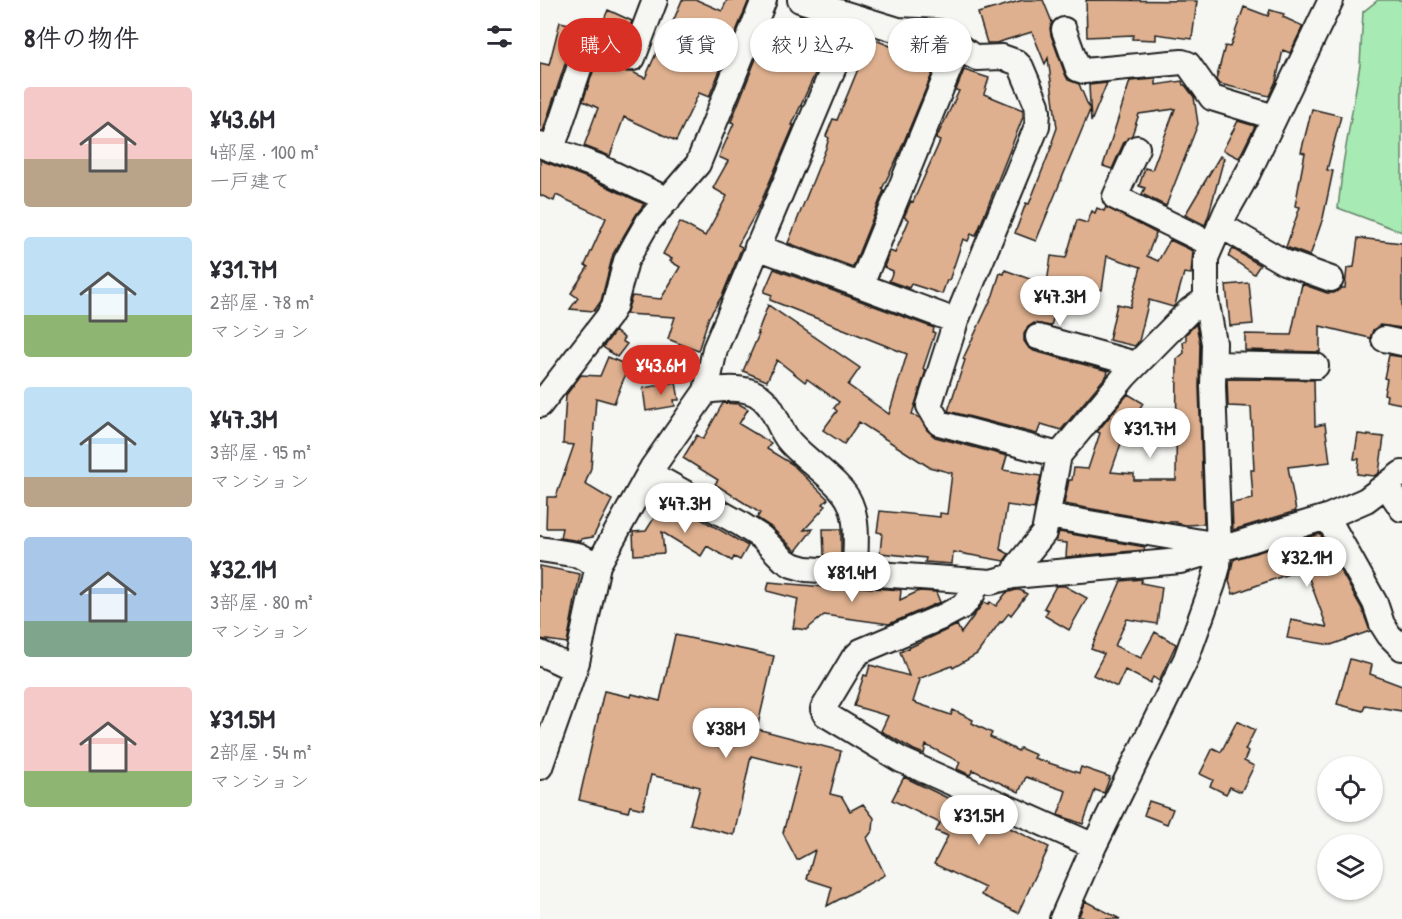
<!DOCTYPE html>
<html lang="ja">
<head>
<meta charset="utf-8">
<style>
	:root { --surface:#fff; --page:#f7f7f7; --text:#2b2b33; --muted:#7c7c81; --accent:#d93025 }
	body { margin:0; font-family:"Patrick Hand","Klee One",sans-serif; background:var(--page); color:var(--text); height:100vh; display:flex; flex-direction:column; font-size:22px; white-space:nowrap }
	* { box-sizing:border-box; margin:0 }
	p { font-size:20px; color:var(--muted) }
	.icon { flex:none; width:33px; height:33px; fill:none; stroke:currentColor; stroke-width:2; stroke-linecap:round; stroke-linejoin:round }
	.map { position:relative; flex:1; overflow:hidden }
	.side { display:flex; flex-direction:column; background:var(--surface); width:540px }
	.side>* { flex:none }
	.hud { position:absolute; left:18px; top:18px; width:570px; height:54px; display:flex; gap:12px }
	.controls { position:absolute; left:777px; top:756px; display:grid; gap:12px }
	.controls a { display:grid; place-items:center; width:66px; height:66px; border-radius:50%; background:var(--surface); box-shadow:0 2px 4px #0004; font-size:30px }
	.price { position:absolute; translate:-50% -51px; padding:0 14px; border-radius:21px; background:#fff; color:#222; font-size:20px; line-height:39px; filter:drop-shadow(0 2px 3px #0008) }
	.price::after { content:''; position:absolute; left:50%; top:36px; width:18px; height:14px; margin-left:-9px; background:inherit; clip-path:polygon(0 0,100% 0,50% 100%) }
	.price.selected { background:var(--accent); color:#fff }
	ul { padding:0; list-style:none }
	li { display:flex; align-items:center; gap:18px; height:150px; padding:0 24px }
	li span { display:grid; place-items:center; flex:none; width:168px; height:120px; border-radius:6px; color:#555 }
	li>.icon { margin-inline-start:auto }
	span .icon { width:72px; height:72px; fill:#fffc; stroke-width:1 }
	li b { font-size:26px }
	h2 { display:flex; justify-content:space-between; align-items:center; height:72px; padding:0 24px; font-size:26px }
	.tag { padding:0 21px; border-radius:27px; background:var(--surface); box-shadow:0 2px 4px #0004; font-size:21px; line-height:54px }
	.tag.selected { background:var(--accent); color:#fff }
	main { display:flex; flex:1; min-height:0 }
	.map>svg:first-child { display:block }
	.green { fill:#a8eab3; stroke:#628368; stroke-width:1.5 }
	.building { fill:#deb08f; stroke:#1c1c1c; stroke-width:1.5 }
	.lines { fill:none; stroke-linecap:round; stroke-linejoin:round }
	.minor-casing { stroke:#1c1c1c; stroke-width:28 }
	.minor { stroke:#f6f6f2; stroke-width:24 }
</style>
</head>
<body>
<main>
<section class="side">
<h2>8件の物件<svg class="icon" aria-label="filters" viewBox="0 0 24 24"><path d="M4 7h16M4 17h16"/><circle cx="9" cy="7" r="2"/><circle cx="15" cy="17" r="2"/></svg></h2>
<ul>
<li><span style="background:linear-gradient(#f6c9c9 60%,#b9a48a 0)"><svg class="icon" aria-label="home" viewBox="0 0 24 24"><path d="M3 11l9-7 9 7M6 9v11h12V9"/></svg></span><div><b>¥43.6M</b><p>4部屋 · 100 m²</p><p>一戸建て</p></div></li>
<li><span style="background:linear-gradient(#bfe0f5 65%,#8fb573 0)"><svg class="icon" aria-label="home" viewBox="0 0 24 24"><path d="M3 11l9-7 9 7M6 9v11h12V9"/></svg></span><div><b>¥31.7M</b><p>2部屋 · 78 m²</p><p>マンション</p></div></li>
<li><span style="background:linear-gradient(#bfe0f5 75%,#b9a48a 0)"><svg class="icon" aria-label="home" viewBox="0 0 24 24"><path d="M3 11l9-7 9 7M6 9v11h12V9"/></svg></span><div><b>¥47.3M</b><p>3部屋 · 95 m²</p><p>マンション</p></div></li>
<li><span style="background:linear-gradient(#a9c7e8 70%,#7fa58c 0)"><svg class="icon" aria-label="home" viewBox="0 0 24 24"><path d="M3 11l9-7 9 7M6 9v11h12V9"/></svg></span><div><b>¥32.1M</b><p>3部屋 · 80 m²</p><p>マンション</p></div></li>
<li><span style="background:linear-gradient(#f6c9c9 70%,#8fb573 0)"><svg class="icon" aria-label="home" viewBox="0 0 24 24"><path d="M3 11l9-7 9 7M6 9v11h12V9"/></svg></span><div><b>¥31.5M</b><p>2部屋 · 54 m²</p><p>マンション</p></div></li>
</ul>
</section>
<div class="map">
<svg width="862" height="919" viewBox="0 0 862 919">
	<rect width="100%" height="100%" fill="#f6f6f2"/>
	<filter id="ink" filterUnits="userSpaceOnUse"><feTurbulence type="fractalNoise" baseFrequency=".0167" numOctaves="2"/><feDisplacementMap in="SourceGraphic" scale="12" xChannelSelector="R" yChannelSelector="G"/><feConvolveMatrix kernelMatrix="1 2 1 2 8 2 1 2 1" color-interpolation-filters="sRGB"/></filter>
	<g filter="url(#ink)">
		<path class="green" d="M838,0H862V232L798,208L803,164L820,65L823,12Z"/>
		<path class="building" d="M142,0H157L182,11L187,0H209L169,97L159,93L136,141L84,117L70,156L44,146L58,108L43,101L56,63L77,71L92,72L105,78L122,40L125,41Z
			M483,0H503L512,22L510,28L511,35L525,74L528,80L539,84L550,110L496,241L475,233L486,203L489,204L513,143L512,142L517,128L508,58L505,64L492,32L456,43H447L438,13Z
			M546,0L657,1L652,39L616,34V40L592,39L593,35L547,37Z
			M704,7L728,16L730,10L744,14L743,17L763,26L750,53L743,50L736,81L729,96L680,84L676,80L685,46L690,47Z
			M68,10L92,21L83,43L56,34L41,35L36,40L30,49L3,131H0V63L9,65L20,22L59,31Z
			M260,15L294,25L282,58L252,125H254L218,209L198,245L202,247L182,296L169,317L158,351L128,339L135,317L86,314L92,296L121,299L140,267L130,261L132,259L123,254L140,222L165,236L187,196L173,188L188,161L179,157L194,123L191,122L196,109L225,36L248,45Z
			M333,39L375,56L380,45L394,46L401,51L397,60L393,61L397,62L358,156L342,189L344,190L313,267L248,243L286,148L289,138L286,136L293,119L297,120L323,57L326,58Z
			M424,70L449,78L444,94L483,110V117L438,231L435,236L431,234L428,241L423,239L409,281L407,280L402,294L371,284L369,288L349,281L353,271L344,267L350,251L355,253L369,220L364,217L371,201L373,202L400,141L396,139L419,91L416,90Z
			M616,79V85L642,81L643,85H645L654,97L658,124L626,206L602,194L605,188L599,186L605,168L612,170L635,109L599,114L592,135L584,142L572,169L563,166L590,81Z
			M567,83L551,122L549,85Z
			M772,109L801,116L787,170L793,171L783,218L770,256L746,247L760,207L755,206L765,153L761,152Z
			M698,121L715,126L699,158L683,150Z
			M680,156L684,158L669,214L665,225L645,215Z
			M0,160L53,180L104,204L96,215L73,254L61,301L54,311L30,309L38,298L31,293L48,267L45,265L66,218L16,195L14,201L0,195Z
			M566,207L616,233L607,256L618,261L630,240L653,251L651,274L644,273L635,305L633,307L609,300L599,341L595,346L569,340L577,304L590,307L601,267L567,256L562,290L523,283L511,326L494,323L488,327L484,334V341L488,347L494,351L568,371L567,375L521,430L501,424L497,434L408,411L425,360L423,359L453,295L460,273L464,274L465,270L495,281L496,279L507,283L511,256L526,258L537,220L547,223L552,211L555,213L557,208L564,211Z
			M818,238L862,243V328L840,325L833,330L830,338L780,326V352L705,350V334L751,335L762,284L787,293H794L802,288H805L807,268L814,267Z
			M693,249L720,265L714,274L688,256Z
			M234,269L394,328L393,332L395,333L383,369L386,370L372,414L380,418L387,430L395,437L467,456L463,470L501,476L494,509L467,505L460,549L469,554L464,561L413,552L412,564L385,562L386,558L340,553L342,533L337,532L340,511L400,517V513L407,514L412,473L389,467L319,422L304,444L283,430L297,411L294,408L299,402L267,379L265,382L237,360L227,381L203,371L219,334H217L228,305L320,368L308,385L349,414L367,354L230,300L232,295L224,292Z
			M709,283L713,324L690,326L686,285Z
			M656,324L660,344L659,387L664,524L646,525L636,523V522H626L524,504L529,480H532L534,468L548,469L560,433L557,432L588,394L603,403L585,432L571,472L594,474V480H636L637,359L644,353L643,342L646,341V334Z
			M75,331L84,338L82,341L87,344L77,357L63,347Z
			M849,355L862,357V404L846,401L847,395L844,394L847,379L844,378Z
			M68,357L89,366L74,403L56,398L51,468L45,484L72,500L53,537L41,539V541L20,538L22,528H6L7,497H16L34,445L23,444L26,395L41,375L60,376Z
			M687,379L774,380L775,426L785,424L790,462L748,467L756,511L693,530L692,503L713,499L711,470H714L711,407L688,406Z
			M136,382L139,400H134L135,406L106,411L103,388Z
			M183,403L199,404L208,409L199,424L231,443L227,449L252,464L288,499L283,504L286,506L264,530L273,529L256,551L231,527L217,518L220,513L175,484L178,480L143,458L157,435L163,439Z
			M818,434L844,437L839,473L834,476L817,474L819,459H814Z
			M126,499L208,546L200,560L194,557L192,561L167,546L161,556L122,532L124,553L94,555L93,532L106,531Z
			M283,529H301V557L284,556Z
			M519,532L605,547L604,550L526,557L527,543L516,542Z
			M780,534L822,609L830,631L791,645L747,638L751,620L787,627L765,568L693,594L689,581L693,561L695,559Z
			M0,566L40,574L27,643L0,639Z
			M602,579L601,583L622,587L617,624L587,619L575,646L601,658L615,632L636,644L619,681L613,677L610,683L585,670L577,687L553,675L564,654L551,649L581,581Z
			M229,582L296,588L292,585L361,590L360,600L379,591L396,592L400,602L349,624L284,615L266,630L253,628L258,599L227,591Z
			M516,586H525L547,598L529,630L505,616L508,610L504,608Z
			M476,590H480L487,594L471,615L469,613L461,623L460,622L437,654L413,668L412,666L378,679L380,680L373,702L411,715L413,710L433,720L432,723L452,733L450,737L478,751L480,748L496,755L494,758L539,773L541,767L570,777L564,793L555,790L543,824L518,815L526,791L486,777L479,792L433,770L430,775L417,769L420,762L386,745L384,754L374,750L341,731L348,716L314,706L324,675L327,676L330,665L369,676L360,652L417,625L421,633L444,602L448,604L450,602L456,606L466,593Z
			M135,635L234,656L217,729L301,751L290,794L302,797L310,811L323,804L334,818L333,830L327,838L345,875L287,906L292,887L267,879L275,850L257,860L243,833L260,768L211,756L194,835L150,824L160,787L111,775L103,809L90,806L88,812L39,800L64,691L91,697L92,694L120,701Z
			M810,659L832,665L830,674L862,686V711L825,705L823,711L797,704Z
			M697,721L715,730L705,750L708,752L704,761L714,766L701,792L690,787L686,794L670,786L673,780L660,774L673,748L681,752Z
			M364,777L509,847L478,913L441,895L445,888L394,864L408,836L396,831L400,823L352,800Z
			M609,801L633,809L627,824L604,815Z
			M545,901L580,919H546L539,916Z"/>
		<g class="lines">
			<defs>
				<path id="minor" d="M260,0L358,30L399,32L431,55L437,58L462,57L476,62L481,67L497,105L498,112L497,126L416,321L389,406L399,423L519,455
					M524,30L538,69L544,71L642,62L648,64L672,98L734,117
					M0,145L59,167L128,200
					M597,148L575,197L671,244
					M12,149L44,54L48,48C64,45 77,61 93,58L115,0
					M680,225L744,262L791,279
					M217,247L416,321
					M321,285L418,47
					M498,337L596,364
					M844,339L862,343
					M674,364L776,366
					M166,391L175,349L315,17
					M0,405L68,317L74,307L86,261L97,241L108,222L158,164L224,0
					M109,473L199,523L221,537L244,560L252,565L266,569L451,582L473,576L640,561L787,517L826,500L862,473
					M846,485L862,509
					M508,516L667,543H678
					M787,517L835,603L842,624L849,635L862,648
					M0,549L38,555L58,565
					M473,576L478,565L504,533L519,455L585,376L650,310L666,299
					M436,582L433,593L423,606L404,616L321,651L313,659L283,709L285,714L361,760L554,846
					M0,653L34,669
					M0,767L37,662L58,565L112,468L166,391C181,389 201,386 216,394C235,404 236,425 249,441C265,460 302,483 310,503C319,523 315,550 315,571
					M522,919L554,846L646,659L673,584L678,566L679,549L673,386L674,343L666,299V258L686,212L708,173L791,0"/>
			</defs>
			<use href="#minor" class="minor-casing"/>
			<use href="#minor" class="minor"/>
		</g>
	</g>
</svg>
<div class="controls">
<a><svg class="icon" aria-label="locate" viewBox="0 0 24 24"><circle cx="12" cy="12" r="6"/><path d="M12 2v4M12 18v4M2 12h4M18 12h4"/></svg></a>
<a><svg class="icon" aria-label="layers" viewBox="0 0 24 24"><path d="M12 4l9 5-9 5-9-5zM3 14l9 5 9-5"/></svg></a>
</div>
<b class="price" style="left:520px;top:327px">¥47.3M</b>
<b class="price selected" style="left:121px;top:396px">¥43.6M</b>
<b class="price" style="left:610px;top:459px">¥31.7M</b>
<b class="price" style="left:145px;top:534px">¥47.3M</b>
<b class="price" style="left:767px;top:588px">¥32.1M</b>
<b class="price" style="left:312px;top:603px">¥81.4M</b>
<b class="price" style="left:186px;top:759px">¥38M</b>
<b class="price" style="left:439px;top:846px">¥31.5M</b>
<div class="hud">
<a class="tag selected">購入</a>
<a class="tag">賃貸</a>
<a class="tag">絞り込み</a>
<a class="tag">新着</a>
</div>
</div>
</main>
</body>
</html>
